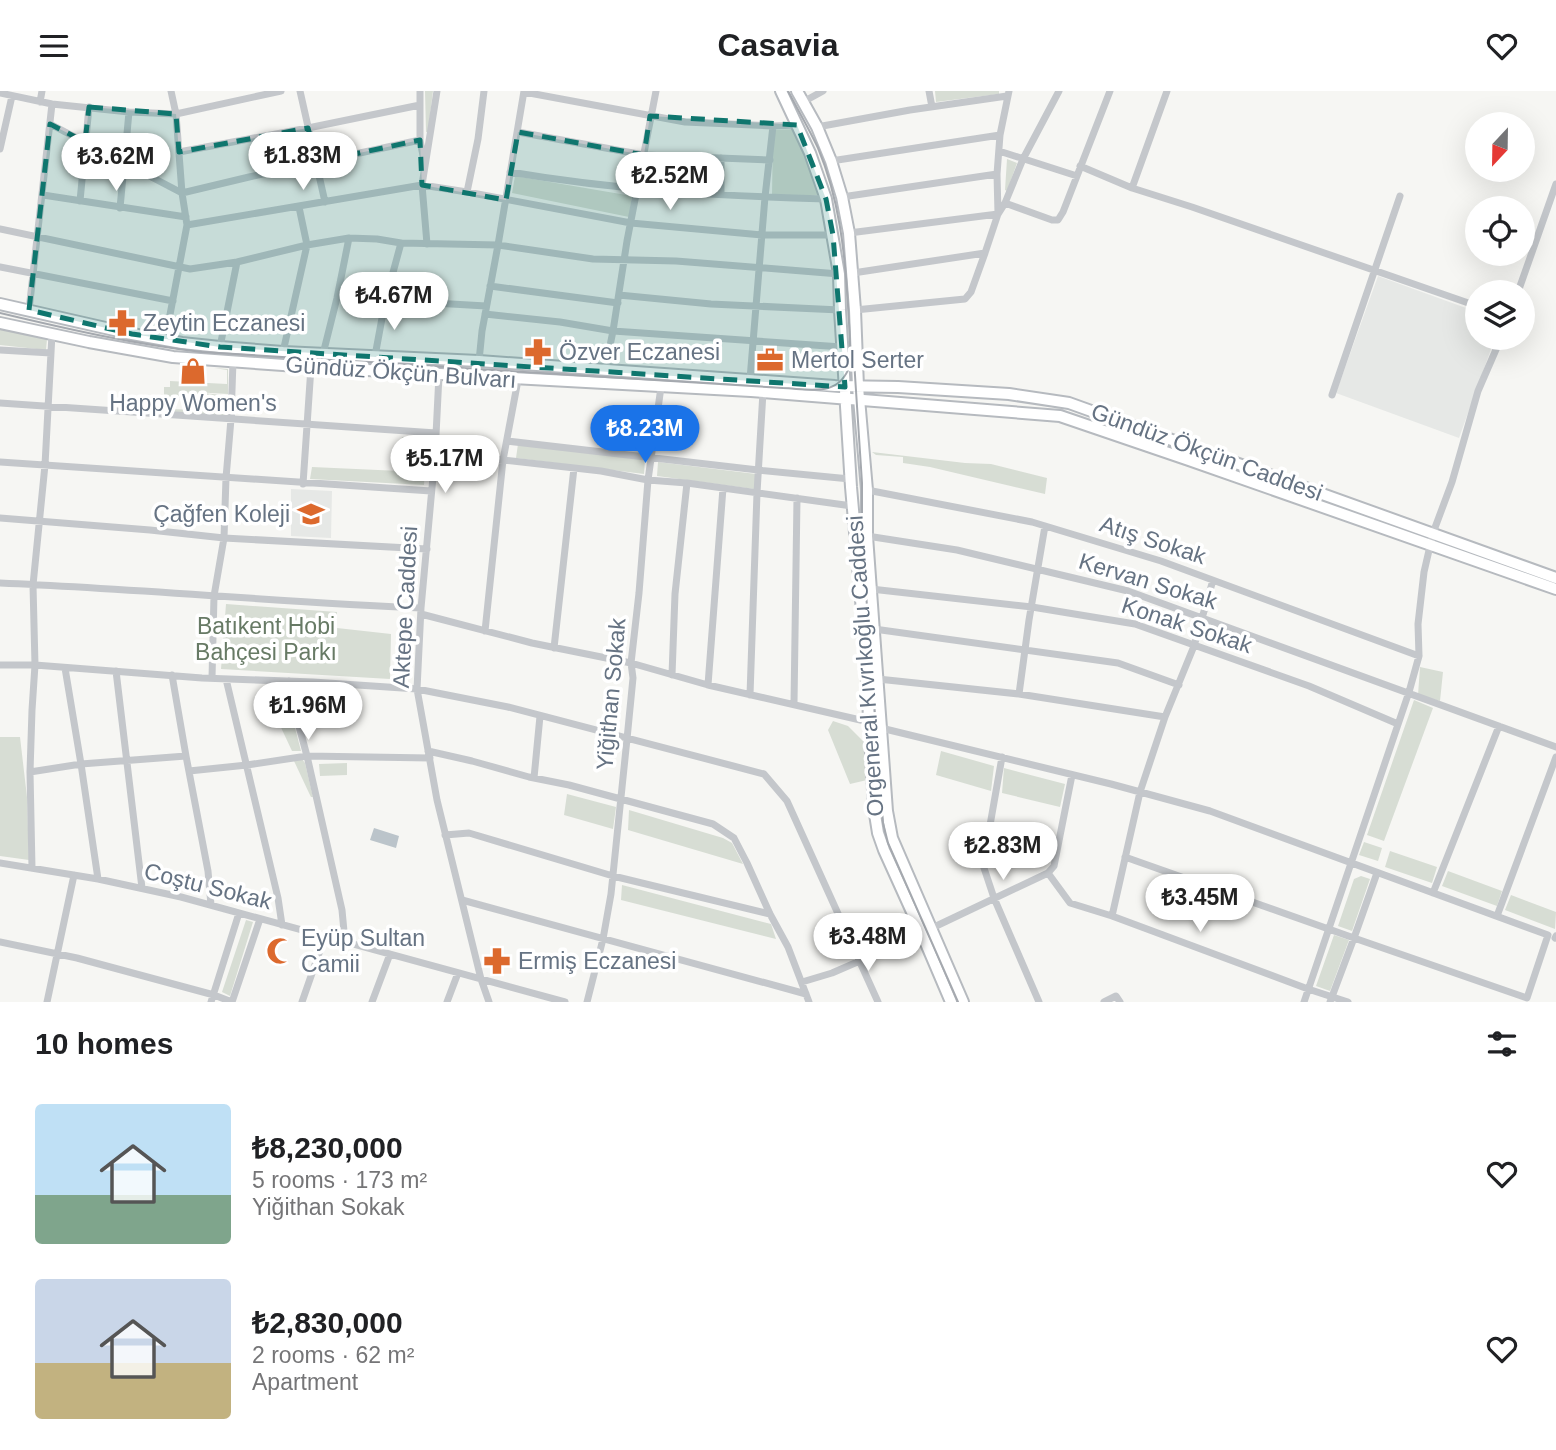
<!DOCTYPE html>
<html lang="en">
<head>
<meta charset="utf-8">
<style>
	:root { --surface:#fff; --page:#f2f2f2; --text:#202124; --muted:#757577; --accent:#1a73e8 }
	body { margin:0; font-family:Arial,sans-serif; background:var(--page); color:var(--text); height:100vh; display:flex; flex-direction:column; font-size:26px; white-space:nowrap }
	* { box-sizing:border-box; margin:0 }
	p { font-size:23px; color:var(--muted) }
	.icon { flex:none; width:38px; height:38px; fill:none; stroke:currentColor; stroke-width:2; stroke-linecap:round; stroke-linejoin:round }
	.map { position:relative; height:911px; overflow:hidden }
	.details { display:flex; flex-direction:column; background:var(--surface); flex:1 }
	.details>* { flex:none }
	.needle { width:46px; rotate:202deg }
	.fabs { position:absolute; left:1465px; top:21px; display:grid; gap:14px }
	.fabs a { display:grid; place-items:center; width:70px; height:70px; border-radius:50%; background:var(--surface); box-shadow:0 7px 28px #0002; font-size:35px }
	.price { position:absolute; translate:-50% -60px; padding:0 16px; border-radius:24px; background:#fff; color:#222; font-size:23px; line-height:46px; filter:drop-shadow(0 2px 4px #0008) }
	.price::after { content:''; position:absolute; left:50%; top:42px; width:21px; height:16px; margin-left:-10px; background:inherit; clip-path:polygon(0 0,100% 0,50% 100%) }
	.price.on { background:var(--accent); color:#fff }
	ul { padding:0; list-style:none }
	li { display:flex; align-items:center; gap:21px; height:175px; padding:0 35px }
	li span { display:grid; place-items:center; flex:none; width:196px; height:140px; border-radius:7px; color:#555 }
	li>.icon { margin-inline-start:auto }
	span .icon { width:84px; height:84px; fill:#fffc; stroke-width:1 }
	li b { font-size:30px }
	h2 { display:flex; justify-content:space-between; align-items:center; height:84px; padding:0 35px; font-size:30px }
	header { display:flex; justify-content:space-between; align-items:center; height:91px; padding:0 35px; background:var(--surface); font-size:32px; font-weight:800 }
	.map>svg:first-child { display:block }
	.built { fill:#e6e8e6 }
	.green { fill:#d7ddd4 }
	.water { fill:#bbc4ca }
	.lines { fill:none; stroke-linecap:round; stroke-linejoin:round }
	.secondary-casing { stroke:#b6babf; stroke-width:14 }
	.street { stroke:#c4c7cb; stroke-width:7 }
	.secondary { stroke:#fff; stroke-width:10 }
	.tram { stroke:#a5a9af; stroke-width:2 }
	.marked { fill:#0f766e; fill-opacity:0.2; stroke:#0f766e; stroke-width:5; stroke-dasharray:14 9; stroke-linejoin:round }
	.labels { text-anchor:middle; dominant-baseline:central; stroke-width:7; stroke-linejoin:round; paint-order:stroke }
	.poi-label { font-size:23px; fill:#667383; stroke:#fff; text-anchor:start }
	.street-label { font-size:23px; fill:#667383; stroke:#fff }
	.park-label { font-size:23px; fill:#677a65; stroke:#fff }
</style>
</head>
<body>
<header><svg class="icon" aria-label="menu" viewBox="0 0 24 24"><path d="M4 6h16M4 12h16M4 18h16"/></svg>Casavia<svg class="icon" aria-label="heart" viewBox="0 0 24 24"><path d="M12 20l-8-8c-3-5 5-10 8-4 3-6 11-1 8 4z"/></svg></header>
<div class="map">
<svg width="1556" height="911" viewBox="0 0 1556 911">
	<rect width="100%" height="100%" fill="#f6f6f3"/>
	<path class="built" d="M1378,185L1477,221V247H1495L1459,347L1336,302Z
		M291,398L332,400L331,447L291,445Z"/>
	<path class="green" d="M425,0H433L428,41H426Z
		M935,0H999V3L936,11Z
		M795,38L820,104H772L773,39Z
		M1007,68L1017,72L1007,100L1005,99Z
		M515,85L632,105L629,126L512,102Z
		M0,237L47,248L46,259L0,254Z
		M214,277L228,278V303L194,301L222,304V308L164,306V296H170V290L227,293V279Z
		M222,309L227,310L226,322L223,325L171,321V318L221,320Z
		M402,346H427L424,394L310,388L312,376L400,380Z
		M518,353L645,369L644,383L516,367Z
		M872,361L965,372L991,373L1047,387L1045,403L930,376L903,372V366L876,364Z
		M658,371L756,383L754,398L657,385Z
		M226,513L337,521V537L391,543L390,588L221,578Z
		M1420,576L1443,581L1440,610L1418,604Z
		M284,595L301,660H292L262,596Z
		M1414,609L1433,617L1384,750L1367,744Z
		M833,630L848,635L866,653L867,689L850,693L828,639Z
		M0,646H20L27,706L29,769L0,765Z
		M941,660L994,675L991,700L936,684Z
		M302,668L305,672L313,706H311L309,702L294,670Z
		M347,672V684L320,685L319,673Z
		M1004,677L1065,693L1060,716L1002,702Z
		M567,703L616,716L613,738L564,724Z
		M629,719L723,747L732,752L743,773L628,739Z
		M1364,751L1382,757L1378,770L1359,764Z
		M1390,760L1437,776L1432,792L1385,776Z
		M1448,780L1502,800L1497,815L1442,795Z
		M1361,785L1370,788L1352,840L1338,835L1354,788Z
		M622,794L771,833L776,848L621,809Z
		M1511,804L1556,821L1555,838L1505,819Z
		M246,829L253,831L230,905L222,901Z
		M1334,844L1349,849L1330,900L1316,895Z"/>
	<path class="water" d="M374,737L399,745L396,757L370,749Z"/>
	<g class="lines">
		<defs>
			<path id="secondary" d="M781,0L810,62L826,108L839,183L840,219L851,396L865,554L874,717L878,742L884,759L922,843L951,911
				M797,0L817,36L831,70L842,106L849,142L855,219L858,296L867,399V445L887,720L892,747L963,911
				M0,213L132,243L182,252L220,256L283,261L479,270L835,295L898,296L1009,303L1069,312L1556,487
				M0,232L89,251L173,266L311,276L751,300L1060,325L1189,369L1556,498"/>
		</defs>
		<use href="#secondary" class="secondary-casing"/>
		<path class="street" d="M300,0L325,111
			M420,0V49L424,70
			M929,0L932,16
			M524,1L685,31L773,35L797,34
			M0,2L52,13L129,21L176,23L281,0
			M40,11L42,0
			M803,11L823,0
			M50,33L182,102L249,86L420,49
			M817,36L910,19L1007,5
			M518,41L644,64L770,69
			M0,58L12,5
			M999,60L1077,85
			M179,61L308,37L420,14
			M721,67V103
			M831,70L1000,44
			M1080,75L1132,97L1192,116L1477,215
			M510,81C615,99 720,105 826,108
			M1132,97L1167,0
			M467,101L478,48L484,0
			M43,104L186,126
			M842,106L997,83
			M80,110L89,16
			M1005,112L1052,129H1058L1063,121L1110,0
			M120,117L129,21
			M998,123L997,83L1000,44L1009,0
			M187,134L422,94L467,101L631,132L762,144H833
			M0,138L190,178L237,171L307,154L349,147L377,148L401,152L498,154L593,168L676,170L839,183
			M849,142L998,123
			M427,153L422,94L437,0
			M0,176L173,210
			M853,182L985,162L998,123L1005,112L1023,68L1059,0
			M490,195L618,212
			M1518,201L1556,93
			M619,204L711,213L840,219
			M385,211L434,212L486,215
			M29,219L52,13
			M855,219L965,208L971,201L985,162
			M485,223L560,231L613,240L842,256
			M165,250L187,134L182,102L176,23L171,0
			M220,256L237,171
			M0,259L51,262
			M283,261L307,154L299,116
			M323,263L337,207L349,147
			M375,265L385,211L401,152
			M479,270L482,240L498,154L524,0
			M605,279L613,240L627,150L656,0
			M439,284L435,364L421,517L417,598L437,709L481,888L489,911
			M750,288L765,106L773,35
			M1332,304L1400,105
			M0,312L436,342
			M507,350L758,379L850,388
			M435,364L503,369L601,380L648,389L687,392L852,415
			M0,371L431,400
			M303,393L311,276
			M867,399L1032,431L1161,470L1419,565
			M0,427L150,439L224,447L427,458
			M867,445L957,459L1128,500L1556,656
			M0,492C140,498 280,511 421,517
			M871,498L1032,516L1135,533L1309,595L1398,633
			M421,523L532,552L631,572L708,594L869,631
			M874,538L1118,572L1179,594
			M485,540L503,369L518,289
			M554,557L574,377
			M0,574H35L202,587L313,591L417,598L508,616L764,683L787,710L878,911
			M65,577L81,673L98,788
			M116,580L142,797
			M172,584L186,665L208,780L211,814
			M672,584L675,503L687,392
			M212,587L214,505L224,447L226,387L231,328L233,270
			M226,588L278,807L282,834
			M878,588L1019,603L1165,626
			M289,590L293,613L307,665L342,819L345,851
			M708,594L723,397
			M1019,603L1029,529L1045,435
			M750,604L757,402L763,301
			M794,613L797,407
			M881,637L1111,693L1210,720L1548,844L1527,907L1354,847L1330,911
			M428,660L472,670L529,686L569,694L713,733L734,747L747,772L770,823L788,856L809,911
			M1002,666L983,774L994,807L1039,911
			M189,680L247,674L307,665L430,667
			M30,681L81,673L186,665
			M534,687L540,625
			M445,744L469,742L613,785L770,823
			M1125,766L1354,847L1377,782
			M0,772L98,788L181,806L565,911
			M32,777L30,681L32,619L35,574L33,494L45,374L52,243
			M1048,782L1070,812L1112,825L1308,898L1348,911
			M1433,802L1499,635
			M462,809L806,903
			M1112,825L1140,701L1165,626L1194,555L1213,489
			M1497,825L1556,666
			M932,837L1048,782L1054,775L1072,684
			M1555,847L1556,845
			M0,851L77,867L214,904L232,911
			M802,891L832,882L922,843
			M47,911L74,784
			M211,911L239,822
			M232,911L260,828
			M302,911L325,845
			M372,911L390,863
			M447,911L458,882
			M587,911L603,848L611,803L627,648L633,587L631,572L639,502L648,389L661,296
			M1104,911L1116,905L1120,911
			M1304,911L1409,601L1419,565L1418,533L1424,481L1433,442L1452,391L1478,300L1501,247"/>
		<use href="#secondary" class="secondary"/>
		<path class="tram" d="M0,222C67,238 133,253 202,261L783,297C810,298 839,307 850,274C851,255 849,234 848,215C845,161 839,107 818,57C809,38 798,19 788,0
			M854,269L862,392V433L864,475L883,732L888,752L958,911"/>
	</g>
	<path class="marked" d="M89,16L176,23L179,61L308,37L317,71L420,49L422,94L506,109L518,41L644,64L650,25L797,34L826,108L833,144L845,296L220,256L132,243L29,219L50,33L85,51Z"/>
	<defs>
		<symbol id="pharmacy-bare" viewBox="-9 -9 18 18"><path d="M-2-6h4v4h4v4h-4v4h-4v-4h-4v-4h4Z" fill="#dc692d" stroke="#fff" stroke-width="2.5" paint-order="stroke"/></symbol>
		<symbol id="office-bare" viewBox="-9 -9 18 18"><path d="M-6-3h4V-5.5h4V-3h4V5H-6ZM-1-4.5V-3h2v-1.5ZM-6 0V1H6V0Z" fill="#dc692d" stroke="#fff" stroke-width="2.5" paint-order="stroke"/></symbol>
		<symbol id="shop-bare" viewBox="-9 -9 18 18"><path d="M-5-2.5h2.3a2.7 3.5 0 0 1 5.4 0H5L5.5 6h-11ZM-1.5-2.5h3a1.5 2.3 0 0 0-3 0Z" fill="#dc692d" stroke="#fff" stroke-width="2.5" paint-order="stroke"/></symbol>
		<symbol id="school-bare" viewBox="-9 -9 18 18"><path d="M0-5L7-2L0 1L-7-2ZM-4 1L0 2.5L4 1V4Q0 6-4 4Z" fill="#dc692d" stroke="#fff" stroke-width="2.5" paint-order="stroke"/></symbol>
		<symbol id="mosque-bare" viewBox="-9 -9 18 18"><path d="M3.5-4.9A6 6 0 1 0 3.5 4.9A5 5 0 1 1 3.5-4.9Z" fill="#dc692d" stroke="#fff" stroke-width="2.5" paint-order="stroke"/></symbol>
	</defs>
	<g fill-rule="evenodd">
		<use href="#pharmacy-bare" x="103" y="213" width="38" height="38"/>
		<use href="#pharmacy-bare" x="519" y="242" width="38" height="38"/>
		<use href="#office-bare" x="751" y="250" width="38" height="38"/>
		<use href="#shop-bare" x="174" y="261" width="38" height="38"/>
		<use href="#school-bare" x="292" y="404" width="38" height="38"/>
		<use href="#mosque-bare" x="261" y="841" width="38" height="38"/>
		<use href="#pharmacy-bare" x="478" y="851" width="38" height="38"/>
	</g>
	<g class="labels">
		<g class="poi-label">
			<text x="143" y="232">Zeytin Eczanesi</text>
			<text x="559" y="261">Özver Eczanesi</text>
			<text x="791" y="269">Mertol Serter</text>
			<text x="193" y="312" text-anchor="middle">Happy Women's</text>
			<text x="290" y="423" text-anchor="end">Çağfen Koleji</text>
			<text x="301" y="847">Eyüp Sultan<tspan x="301" dy="26">Camii</tspan></text>
			<text x="518" y="870">Ermiş Eczanesi</text>
		</g>
		<g class="street-label">
			<text transform="translate(401 281) rotate(4)">Gündüz Ökçün Bulvarı</text>
			<text transform="translate(1207 361) rotate(20)">Gündüz Ökçün Caddesi</text>
			<text transform="translate(1153 449) rotate(18)">Atış Sokak</text>
			<text transform="translate(1148 490) rotate(17)">Kervan Sokak</text>
			<text transform="translate(405 516) rotate(-87)">Aktepe Caddesi</text>
			<text transform="translate(1187 534) rotate(18)">Konak Sokak</text>
			<text transform="translate(865 575) rotate(-94)">Orgeneral Kıvrıkoğlu Caddesi</text>
			<text transform="translate(611 603) rotate(-85)">Yiğithan Sokak</text>
			<text transform="translate(208 795) rotate(14)">Coştu Sokak</text>
		</g>
		<g class="park-label">
			<text x="266" y="535">Batıkent Hobi<tspan x="266" dy="26">Bahçesi Parkı</tspan></text>
		</g>
	</g>
</svg>
<div class="fabs">
<a><svg class="needle" viewBox="-14 -14 28 28"><path d="M0-13l5 13h-10z" fill="#e53935"/><path d="M0 13l5-13h-10z" fill="#757577"/></svg></a>
<a><svg class="icon" aria-label="locate" viewBox="0 0 24 24"><circle cx="12" cy="12" r="6"/><path d="M12 2v4M12 18v4M2 12h4M18 12h4"/></svg></a>
<a><svg class="icon" aria-label="layers" viewBox="0 0 24 24"><path d="M12 4l9 5-9 5-9-5zM3 14l9 5 9-5"/></svg></a>
</div>
<b class="price" style="left:303px;top:101px">₺1.83M</b>
<b class="price" style="left:116px;top:102px">₺3.62M</b>
<b class="price" style="left:670px;top:121px">₺2.52M</b>
<b class="price" style="left:394px;top:241px">₺4.67M</b>
<b class="price on" style="left:645px;top:374px">₺8.23M</b>
<b class="price" style="left:445px;top:404px">₺5.17M</b>
<b class="price" style="left:308px;top:651px">₺1.96M</b>
<b class="price" style="left:1003px;top:791px">₺2.83M</b>
<b class="price" style="left:1200px;top:843px">₺3.45M</b>
<b class="price" style="left:868px;top:882px">₺3.48M</b>
</div>
<section class="details">
<h2>10 homes<svg class="icon" aria-label="filters" viewBox="0 0 24 24"><path d="M4 7h16M4 17h16"/><circle cx="9" cy="7" r="2"/><circle cx="15" cy="17" r="2"/></svg></h2>
<ul>
<li><span style="background:linear-gradient(#bfe0f5 65%,#7fa58c 0)"><svg class="icon" aria-label="home" viewBox="0 0 24 24"><path d="M3 11l9-7 9 7M6 9v11h12V9"/></svg></span><div><b>₺8,230,000</b><p>5 rooms · 173 m²</p><p>Yiğithan Sokak</p></div><svg class="icon" aria-label="heart" viewBox="0 0 24 24"><path d="M12 20l-8-8c-3-5 5-10 8-4 3-6 11-1 8 4z"/></svg></li>
<li><span style="background:linear-gradient(#c9d6e8 60%,#c2b280 0)"><svg class="icon" aria-label="home" viewBox="0 0 24 24"><path d="M3 11l9-7 9 7M6 9v11h12V9"/></svg></span><div><b>₺2,830,000</b><p>2 rooms · 62 m²</p><p>Apartment</p></div><svg class="icon" aria-label="heart" viewBox="0 0 24 24"><path d="M12 20l-8-8c-3-5 5-10 8-4 3-6 11-1 8 4z"/></svg></li>
</ul>
</section>
</body>
</html>
